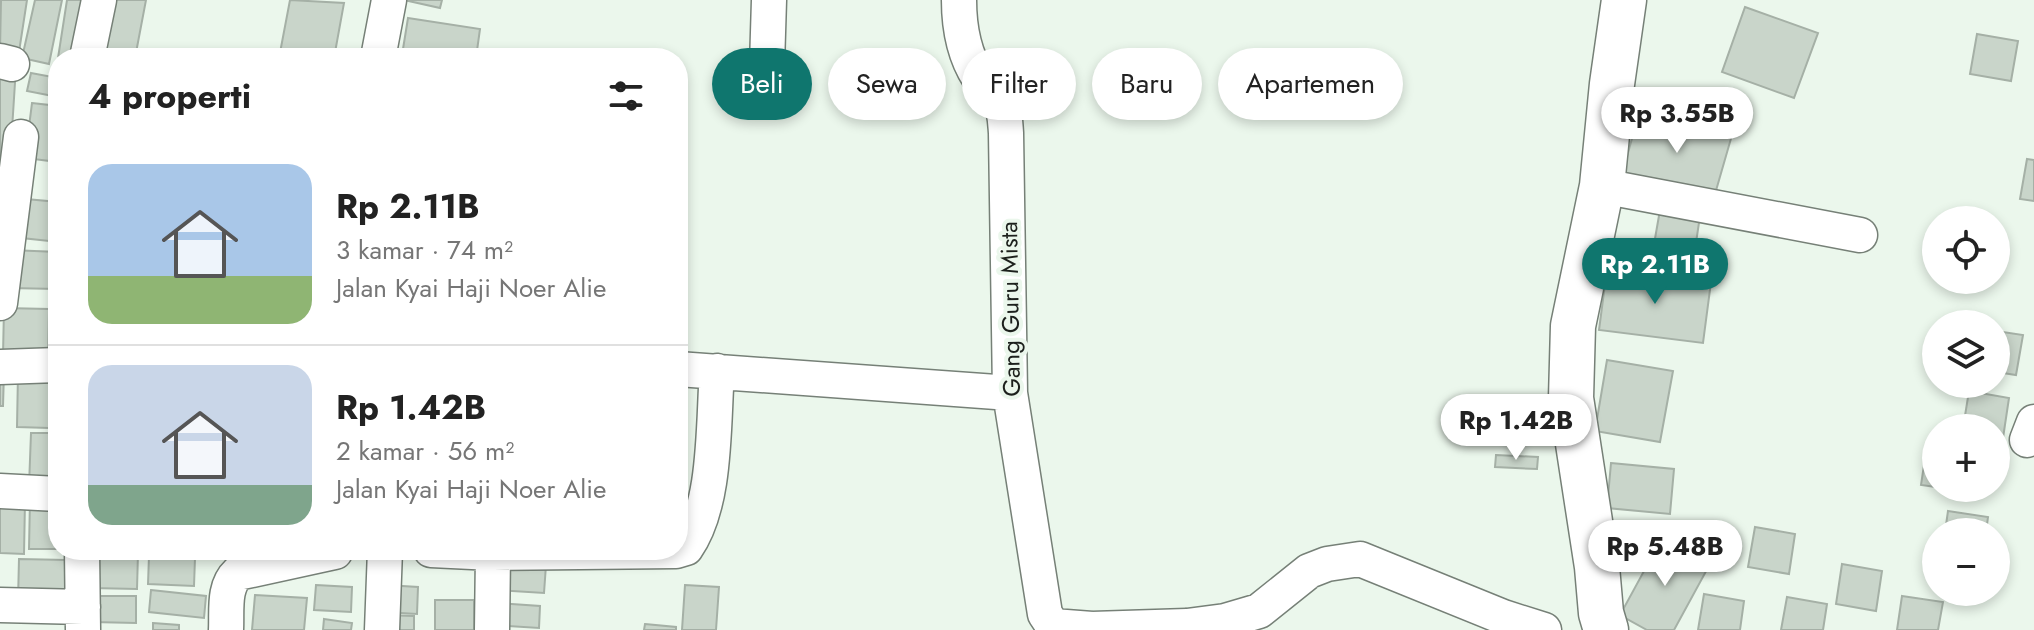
<!DOCTYPE html>
<html lang="id">
<head>
<meta charset="utf-8">
<style>
	:root { --surface:#fff; --page:#f2f2f2; --text:#222; --muted:#767676; --line:#e0e0e0; --accent:#0f766e }
	body { margin:0; font-family:Jost,sans-serif; background:var(--page); color:var(--text); height:100vh; display:flex; flex-direction:column; font-size:30px; white-space:nowrap }
	* { box-sizing:border-box; margin:0 }
	p { font-size:26px; color:var(--muted) }
	.icon { flex:none; width:44px; height:44px; fill:none; stroke:currentColor; stroke-width:2; stroke-linecap:round; stroke-linejoin:round }
	.map { position:relative; flex:1; overflow:hidden }
	.details { position:absolute; left:48px; top:48px; width:640px; height:512px; display:flex; flex-direction:column; background:var(--surface); border-radius:32px; box-shadow:0 4px 12px #0003 }
	.details>* { flex:none }
	.banner { position:absolute; left:712px; top:48px; width:760px; height:72px; display:flex; gap:16px }
	.tools { position:absolute; left:1922px; top:206px; display:grid; gap:16px }
	.tools a { display:grid; place-items:center; width:88px; height:88px; border-radius:50%; background:var(--surface); box-shadow:0 4px 12px #0003; font-size:40px }
	.price { position:absolute; translate:-50% -68px; padding:0 18px; border-radius:28px; background:#fff; color:#222; font-size:26px; line-height:52px; filter:drop-shadow(0 2px 4px #0008) }
	.price::after { content:''; position:absolute; left:50%; top:48px; width:24px; height:18px; margin-left:-12px; background:inherit; clip-path:polygon(0 0,100% 0,50% 100%) }
	.price.selected { background:var(--accent); color:#fff }
	ul { padding:0; list-style:none }
	li { display:flex; align-items:center; gap:24px; height:200px; padding:0 40px }
	li+li { border-top:2px solid var(--line) }
	li span { display:grid; place-items:center; flex:none; width:224px; height:160px; border-radius:24px; color:#555 }
	li>.icon { margin-inline-start:auto }
	span .icon { width:96px; height:96px; fill:#fffc; stroke-width:1 }
	li b { font-size:34px }
	h2 { display:flex; justify-content:space-between; align-items:center; height:96px; padding:0 40px; font-size:34px }
	.chip { padding:0 28px; border-radius:36px; background:var(--surface); box-shadow:0 4px 12px #0003; font-size:28px; line-height:72px }
	.chip.selected { background:var(--accent); color:#fff }
	.map>svg:first-child { display:block }
	.building { fill:#c9d5ca; stroke:#a5b0a6; stroke-width:2 }
	.lines { fill:none; stroke-linecap:round; stroke-linejoin:round }
	.street-casing { stroke:#768077; stroke-width:37 }
	.secondary-casing { stroke:#768077; stroke-width:47 }
	.street { stroke:#fff; stroke-width:34 }
	.secondary { stroke:#fff; stroke-width:44 }
	.labels { text-anchor:middle; dominant-baseline:central; stroke-width:8; stroke-linejoin:round; paint-order:stroke }
	.street-label { font-size:24px; fill:#1c201c; stroke:#ebf7ec }
</style>
</head>
<body>
<div class="map">
<svg width="2034" height="630" viewBox="0 0 2034 630">
	<rect width="100%" height="100%" fill="#ebf7ec"/>
	<path class="building" d="M1,0H27L19,52L0,50Z
		M35,0H62L49,64L22,58Z
		M67,0H92L83,58H58Z
		M105,0H146L135,58H95Z
		M290,0L344,3L334,58H279Z
		M404,0H442L440,8Z
		M1745,7L1818,33L1794,98L1722,72Z
		M408,18L480,29L476,58L403,49Z
		M1977,34L2018,41L2011,81L1970,74Z
		M0,66L16,67L10,161L0,160Z
		M31,73L58,78V97L27,91Z
		M32,103L58,106V162L25,158Z
		M1640,109L1732,135L1713,201L1622,175Z
		M2027,159L2034,160V201L2020,199Z
		M26,199L58,202V242L22,238Z
		M1660,210L1700,216L1694,256L1653,250Z
		M10,250L58,252L57,289L9,288Z
		M1607,269L1711,282L1703,343L1599,330Z
		M4,308L49,309L48,356L3,355Z
		M1996,331L2023,335L2016,375L1996,372Z
		M1607,360L1673,371L1660,442L1595,431Z
		M0,372H4L3,406H0Z
		M18,373L51,374L49,428L17,427Z
		M55,377H58V430L54,429Z
		M1969,391L2009,398L2003,438L1996,437V428H1963Z
		M31,433H58V487L29,486Z
		M1927,445L1936,446V487L1921,485Z
		M1496,455L1538,457L1537,469L1495,467Z
		M1611,463L1674,469L1670,514L1607,508Z
		M30,499L58,500V549H29Z
		M0,500L25,501L24,554L0,553Z
		M1948,511L1988,517L1986,532H1945Z
		M1755,527L1795,534L1789,574L1748,567Z
		M1662,538L1710,564L1674,630H1647L1620,615Z
		M92,552L138,553L137,589L91,588Z
		M149,556L195,558L194,586L148,584Z
		M19,559L67,560L66,602L18,600Z
		M498,561L546,565L544,593L497,590Z
		M1842,564L1882,571L1876,611L1836,604Z
		M316,585L352,587L351,612L314,610Z
		M386,585L418,587L417,614L384,612Z
		M685,585L719,587L716,630H682Z
		M151,590L206,596L204,618L149,612Z
		M1704,594L1744,601L1740,630H1698Z
		M255,595L307,598L304,630H252Z
		M92,596H136V623L92,622Z
		M1902,596L1943,602L1938,630H1897Z
		M1787,597L1827,604L1823,630H1781Z
		M435,600H474V630H435Z
		M496,603L540,606L539,628L495,625Z
		M383,615L414,616V630H383Z
		M324,619L352,623L351,630H323Z
		M153,623L179,625V630H153Z
		M645,624L676,627V630H644Z"/>
	<g class="lines">
		<defs>
			<path id="street" d="M959,0C959,27 964,55 979,78C984,85 992,89 997,96C1005,106 1005,120 1006,133L1010,393L1045,614L1053,626
				M87,58L99,0
				M378,58L389,0
				M0,61L12,64
				M766,98L769,0
				M1602,186L1860,235
				M0,303L21,137
				M0,367L58,365
				M678,369L1010,393
				M2027,440L2034,422
				M0,491L58,494
				M82,550L83,630
				M431,550L493,553L676,551L686,548C717,504 713,423 717,371
				M0,605L83,607
				M1053,626L1092,629L1187,626L1225,621L1259,611L1309,571L1327,564L1360,559L1503,617L1544,630
				M226,630C227,610 223,587 238,573L335,552V550
				M382,630L385,550
				M492,630L493,553"/>
			<path id="secondary" d="M1606,630L1601,613L1597,567L1571,398L1573,326L1602,186L1612,84L1624,0"/>
		</defs>
		<use href="#street" class="street-casing"/>
		<use href="#secondary" class="secondary-casing"/>
		<use href="#street" class="street"/>
		<use href="#secondary" class="secondary"/>
	</g>
	<g class="labels">
		<g class="street-label">
			<text transform="translate(1010 309) rotate(-91)">Gang Guru Mista</text>
		</g>
	</g>
</svg>
<div class="tools">
<a><svg class="icon" aria-label="locate" viewBox="0 0 24 24"><circle cx="12" cy="12" r="6"/><path d="M12 2v4M12 18v4M2 12h4M18 12h4"/></svg></a>
<a><svg class="icon" aria-label="layers" viewBox="0 0 24 24"><path d="M12 4l9 5-9 5-9-5zM3 14l9 5 9-5"/></svg></a>
<a>+</a>
<a>−</a>
</div>
<b class="price" style="left:1677px;top:155px">Rp 3.55B</b>
<b class="price selected" style="left:1655px;top:306px">Rp 2.11B</b>
<b class="price" style="left:1516px;top:462px">Rp 1.42B</b>
<b class="price" style="left:1665px;top:588px">Rp 5.48B</b>
<div class="banner">
<a class="chip selected">Beli</a>
<a class="chip">Sewa</a>
<a class="chip">Filter</a>
<a class="chip">Baru</a>
<a class="chip">Apartemen</a>
</div>
<section class="details">
<h2>4 properti<svg class="icon" aria-label="filters" viewBox="0 0 24 24"><path d="M4 7h16M4 17h16"/><circle cx="9" cy="7" r="2"/><circle cx="15" cy="17" r="2"/></svg></h2>
<ul>
<li><span style="background:linear-gradient(#a9c7e8 70%,#8fb573 0)"><svg class="icon" aria-label="home" viewBox="0 0 24 24"><path d="M3 11l9-7 9 7M6 9v11h12V9"/></svg></span><div><b>Rp 2.11B</b><p>3 kamar · 74 m²</p><p>Jalan Kyai Haji Noer Alie</p></div></li>
<li><span style="background:linear-gradient(#c9d6e8 75%,#7fa58c 0)"><svg class="icon" aria-label="home" viewBox="0 0 24 24"><path d="M3 11l9-7 9 7M6 9v11h12V9"/></svg></span><div><b>Rp 1.42B</b><p>2 kamar · 56 m²</p><p>Jalan Kyai Haji Noer Alie</p></div></li>
</ul>
</section>
</div>
</body>
</html>
